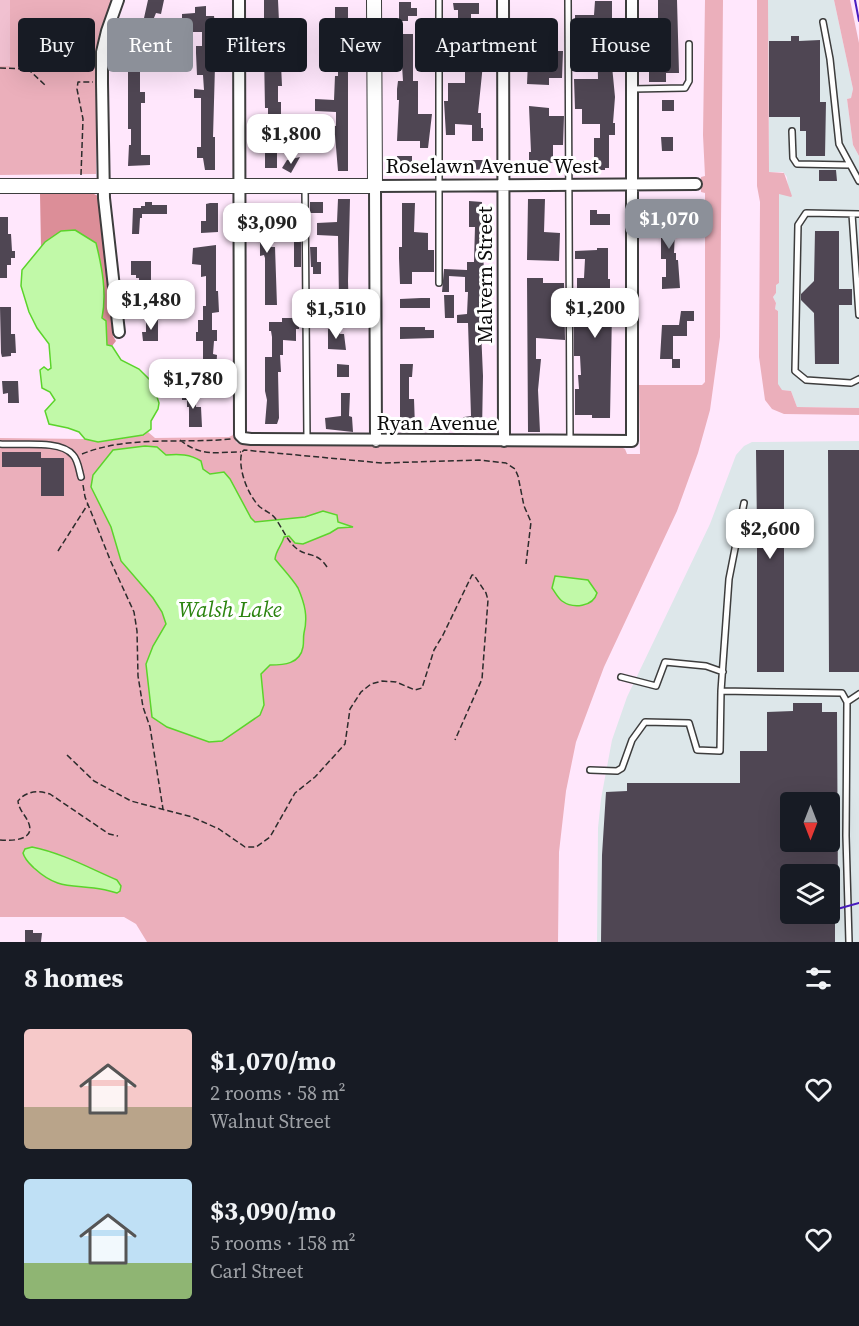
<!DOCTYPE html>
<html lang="en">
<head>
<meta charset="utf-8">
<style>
	:root { --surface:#171b24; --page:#242831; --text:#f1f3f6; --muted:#9ea1a6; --accent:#8c9099 }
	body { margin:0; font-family:"Source Serif 4",serif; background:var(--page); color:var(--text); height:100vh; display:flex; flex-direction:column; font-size:22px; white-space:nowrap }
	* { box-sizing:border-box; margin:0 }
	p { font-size:20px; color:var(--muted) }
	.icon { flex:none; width:33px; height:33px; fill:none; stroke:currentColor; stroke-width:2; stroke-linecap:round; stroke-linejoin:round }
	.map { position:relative; height:942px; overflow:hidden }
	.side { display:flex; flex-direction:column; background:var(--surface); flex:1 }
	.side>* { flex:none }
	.banner { position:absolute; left:18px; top:18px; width:824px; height:54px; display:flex; gap:12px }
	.needle { width:39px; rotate:180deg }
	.tools { position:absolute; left:780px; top:792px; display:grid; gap:12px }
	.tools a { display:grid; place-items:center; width:60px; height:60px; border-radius:6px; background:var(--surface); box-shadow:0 6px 24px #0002; font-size:30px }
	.price { position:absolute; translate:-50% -51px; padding:0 14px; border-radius:12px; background:#fff; color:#222; font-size:20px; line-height:39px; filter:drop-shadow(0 2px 3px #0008) }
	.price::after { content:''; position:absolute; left:50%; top:36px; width:18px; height:14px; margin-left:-9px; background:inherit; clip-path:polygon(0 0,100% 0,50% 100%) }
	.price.on { background:var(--accent); color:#fff }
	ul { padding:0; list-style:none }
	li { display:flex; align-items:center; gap:18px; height:150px; padding:0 24px }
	li span { display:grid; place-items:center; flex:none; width:168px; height:120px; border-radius:6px; color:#555 }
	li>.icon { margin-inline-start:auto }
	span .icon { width:72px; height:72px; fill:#fffc; stroke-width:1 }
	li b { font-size:26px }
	h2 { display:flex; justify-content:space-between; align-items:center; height:72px; padding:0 24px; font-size:26px }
	.chip { padding:0 21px; border-radius:6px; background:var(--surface); box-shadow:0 6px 24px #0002; font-size:21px; line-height:54px }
	.chip.on { background:var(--accent); color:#fff }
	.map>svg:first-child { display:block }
	.industrial { fill:#dde7ea; fill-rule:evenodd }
	.green { fill:#ebafbb }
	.forest { fill:#dc8e98 }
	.pitch { fill:#f1c1d1 }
	.water { fill:#c1f9a8; stroke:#5bd42b; stroke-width:1.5 }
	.building { fill:#4f4653; fill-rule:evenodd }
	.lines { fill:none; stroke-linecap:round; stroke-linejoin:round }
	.service-casing { stroke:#3d3d3d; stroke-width:8 }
	.minor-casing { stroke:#3d3d3d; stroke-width:14 }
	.tertiary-casing { stroke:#3d3d3d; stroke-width:16 }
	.path { stroke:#2c2c2c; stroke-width:1.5; stroke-dasharray:6 3; stroke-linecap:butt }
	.service { stroke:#fff; stroke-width:5 }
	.minor { stroke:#fff; stroke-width:10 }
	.tertiary { stroke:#fff; stroke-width:14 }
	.rail { stroke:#491cc0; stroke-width:2 }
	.labels { text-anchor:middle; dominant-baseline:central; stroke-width:6; stroke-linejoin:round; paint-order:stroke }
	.street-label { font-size:21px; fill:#0a0a0a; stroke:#fff }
	.water-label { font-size:22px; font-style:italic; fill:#2b840f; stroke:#fff }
</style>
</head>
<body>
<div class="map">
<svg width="859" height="942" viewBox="0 0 859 942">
	<rect width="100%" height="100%" fill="#ffe7fc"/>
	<path class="industrial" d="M768,0H834L853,89L851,98L847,99L853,145L859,156V408L797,407L791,391L781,390L777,384L778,311L775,309L776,303L773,297L776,293V284L779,283V193L792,196L788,188L787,177L783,172H769Z
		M859,441V942H597L598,828L601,799L612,740L627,697L710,524L736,455L744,446L752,442ZM790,802H830V842H790ZM790,874H830V914H790Z"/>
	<path class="green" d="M0,0H112L100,31L97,49L96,174L0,175Z
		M705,0H723L720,337L710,410L698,453L677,511L604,667L576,742L566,791L559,852L558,942H147L136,924L124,917H0V438L85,439L99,442L143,435L148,432L155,438L229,437L233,435L237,443L242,444L619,446L625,449L627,454H640L639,385H702L705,382V193L701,192V177L705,176L703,135Z
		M757,0H768L769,172L784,173L792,196L791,197L779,194V283L776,285V293L773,297L776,303L775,309L778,311V384L782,390L791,391L797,407L859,408V415L784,414L772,409L765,400L759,357L760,202L757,186Z
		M834,0H850L859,43V156L853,145L847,99L851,98L853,89Z"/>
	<path class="forest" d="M40,194H94L98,196L110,284L113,336L116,341L112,346H107L106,321L102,318C104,292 102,269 96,243L45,242L41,247Z"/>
	<path class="pitch" d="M0,0H10V66H0Z"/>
	<path class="water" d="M75,230L96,243C102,267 107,293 102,318L106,321L107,345L112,346L121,360L139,369L152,382L159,403L158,409L151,421V429L143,435L98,442L85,439L79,432L68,428L49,424L45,411L55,400L50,392L42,388L40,370L44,367L48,370L51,368L49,344L37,328L29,312L21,286L22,270L45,242L61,231Z
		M145,446L157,447L166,455C179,454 190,454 201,461L203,469L210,474L224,472L230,479L251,518L255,522L305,517L323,511L337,515L338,522L353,527L338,528L330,533L303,544L295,543L289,536L284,537C282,545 276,550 275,559C282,568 292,578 298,588C305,604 308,617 304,633C303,638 304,642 303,647C300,664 284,665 270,665L261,674L264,705L260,715L222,741L209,742L167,727L152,717L146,664L153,646L166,624L162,612L153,598L121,561L111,527L91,487L93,475L113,450Z
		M555,576L588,580L597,593C593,607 573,609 562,601C558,598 555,592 552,588Z
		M32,847C62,853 89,868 117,880L121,886L120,891L117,893C110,891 102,889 94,888C68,885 56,888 34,868C29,863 25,860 23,853L25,849Z"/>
	<path class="building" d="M148,0H164L161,14L156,13L149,30L157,33L153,41L145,37V63H140V92H145V103H141V155H150V165L128,166L129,145H131V129H128V57H130V47L143,18H144Z
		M264,0H278L282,86H278V102H281V115H277V132L284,133V144H265V124H268V108H265L264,53L270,52V36H264Z
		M658,0H677L679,73H666V82H649V60H658Z
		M595,1H612V66L615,97L613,123H615V135H609V168H605V170H583V161H594V138H600V124H582V109H575L574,79H598L597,29L596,25H575V15H594Z
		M399,2H411V8H417V16H408V21H399Z
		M453,3H479V14H471V26H458V10H454Z
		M206,6V16H214L216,34V42H213V66H215L213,137H215V170H205L203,158H197V147H201V98H194V89L204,90L203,75H197L196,53V46H202V32H182V14L195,13V7Z
		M335,7H348V171H338L335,135L321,134L322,125L336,126V112L315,111V99L334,100L335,76H338V47H329V32H320V25H335Z
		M543,27H552V36H549V51H563L562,78H549V85L527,84L529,39H534V35H543Z
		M467,32H479V51H466V46H462V40H467Z
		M400,34H413V81H418V114H432L428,148H420V141H397L399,100H397V89L398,81H403Z
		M791,36H799V41L820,40V102H826L825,156H806V131H800V117H769V41H791Z
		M444,43H452L453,68L444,67Z
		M483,64L478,113H481V128H483V141H472V125L455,124V135H446L444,101H448V83H465V65Z
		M662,100H674V111H662Z
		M529,106L549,108V116H564L563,145H553V163H529V152H531Z
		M661,137H673V151H662Z
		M265,146L277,153V168H265Z
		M397,156H412V166H398Z
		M300,157L291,173L282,168L287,160Z
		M469,160H484L483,170L469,169Z
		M819,170H836L837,181H819Z
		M338,199H350L348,281L349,315H339V311H323V301H338L339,299L338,236L317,235V223L337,222Z
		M528,199H545L544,232L560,233L559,261L527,260Z
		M469,201L482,202V217H483L484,292H482V307H480L483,376L482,431H471V427H466L461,420L464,417L471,416L468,323H457V315L467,314L468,292H465V277L449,276V292H442L444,269L467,270V262H474L475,227H469Z
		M145,202H152V205H167V214H142V218H140L139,234H132L133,208H141V206H145Z
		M310,202H323V213H310Z
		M210,203H218V232L201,233V221H206V204Z
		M402,203H415L414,232L428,233V250H434V272H412V284H400L399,258V247H402Z
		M263,209H270L269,245L270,247H275L277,305H265V258L264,255L260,256V240H255L254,222V211H263Z
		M676,209L674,253H676V260H678L680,288L662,289V277H666V259H661V210Z
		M590,210H597V214H610V225H590Z
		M0,217H8V234H11L12,251H15V258H11V265H7V278H0Z
		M815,231H839V289H852V305H839V364H815L814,313L801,300V294L814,281Z
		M294,236H301V267H294Z
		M216,245V291H218L219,312L212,313V330H217V341H214L213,354L217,355L216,373L203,372V341H196V332H198V320H203V306H206V276L201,277V265L192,264L193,248Z
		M310,247H317V262H321V274H313V267H311Z
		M597,248H608V279H610V297H612V312L610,418H592V415H575V389H579L578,375H581L580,356H574V325H593V288H577V278H584L585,259H575V251L597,250Z
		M131,261H151V315H139V278H136V275H131Z
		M527,278H543V283H564L565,340L536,338V359H541L538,390L540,432H528Z
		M444,295H454V318H445Z
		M421,298H430V308H400V299Z
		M292,302H301L299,329H296V341L283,340V355H280L281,372H278L279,418L277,424H265L267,400L265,391V357H272V337L271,331H269V322H282V318H292Z
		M0,307H11V334H15L16,353H11V356L2,357L1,353Z
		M681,311H694V321H687V336H673V359H680V368H672V359H660L662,325H679Z
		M146,320H158V341H143L142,332H146Z
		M400,327H425V330H434V338L400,339Z
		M328,329H340V334H344L346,350L328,349Z
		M337,364L349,365V377H337Z
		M400,364H413L412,377H409V399H414L415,427H400Z
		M2,381H18L19,403H8V393L3,394Z
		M182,393H196V407H201L202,427H189V407H187V400H182Z
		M341,393H350L349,416L352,417L353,432L326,429L325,418L341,416Z
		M756,450H784V672H757V548H751V528H757Z
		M828,450H859V672H829Z
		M2,452H41V458H64V496H41V467H2Z
		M793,703H822V712H837L838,900L830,901V874H790V914H823V917L835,918V942H601L602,855L606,792L627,791V783H740V751H767V712L793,711ZM790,802H830V842H790Z
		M25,930H33V933H42L41,942H25Z"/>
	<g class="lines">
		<defs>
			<path id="service" d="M439,0V283
				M568,0L570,441
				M823,22L830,59L839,144L859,181
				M632,89L685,88L689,81V44
				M792,131L793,158L797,164L850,165
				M305,187L307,439
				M852,214L859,315
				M859,214L806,213L798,225L795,371L806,380L851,383L859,379
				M0,444C19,446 60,439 73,455C78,460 79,470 81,477
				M621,677L656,686L665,662L706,666L723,672
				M721,691L842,693L847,702L846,836L849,942
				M847,702L859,694
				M590,770L617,771L622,768L632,740L645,722L689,723L697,750L720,751L721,691L729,579L744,503"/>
			<path id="minor" d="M118,0L107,31L102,52V83L104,198L119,332
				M239,0L240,435L243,438L251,439L632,441V0
				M503,0L504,441
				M376,441L375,186L696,184"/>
			<path id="tertiary" d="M0,186H375L374,0"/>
		</defs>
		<use href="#service" class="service-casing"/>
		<use href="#minor" class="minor-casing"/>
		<use href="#tertiary" class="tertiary-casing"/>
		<path class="path" d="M0,68L28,69L46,86
			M81,175L83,119L77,89L78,82H93
			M180,440C201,457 215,452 241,452
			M82,454C129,435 181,444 231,439
			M83,485L85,497L111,562L134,612L137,631L138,676L143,707L150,727L163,809
			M58,551L88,504
			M327,567C317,551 308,558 296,548C287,541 282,527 275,518C271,513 265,511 260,507C248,496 237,467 242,452L244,450L382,463L479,460L506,463L515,469L518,476L524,506L531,522L526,564
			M67,755L94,781L131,801L192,817L219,829L245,847H256L270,837L295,793L315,777L345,744L350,709L361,692L371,684L382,681L396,682L415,690L422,688L434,650L443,635L472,575H474L486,593L488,600L482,679L455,740
			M0,840C10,841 35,841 29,824C26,815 19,811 18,801C26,791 38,790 50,794L109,834L118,836"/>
		<use href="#service" class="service"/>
		<use href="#minor" class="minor"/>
		<use href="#tertiary" class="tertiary"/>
		<path class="rail" d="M855,0L859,21
			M830,911L859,903"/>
	</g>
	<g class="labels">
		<g class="street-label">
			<text x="492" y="165">Roselawn Avenue West</text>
			<text transform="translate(484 275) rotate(-90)">Malvern Street</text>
			<text x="437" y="422">Ryan Avenue</text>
		</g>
		<g class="water-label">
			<text x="230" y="609">Walsh Lake</text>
		</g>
	</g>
</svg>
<div class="tools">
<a><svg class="needle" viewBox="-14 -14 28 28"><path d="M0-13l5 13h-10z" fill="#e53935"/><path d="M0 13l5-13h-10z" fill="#9ea1a6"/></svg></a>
<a><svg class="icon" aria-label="layers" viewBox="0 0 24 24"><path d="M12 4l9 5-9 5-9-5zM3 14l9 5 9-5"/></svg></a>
</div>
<b class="price" style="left:291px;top:165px">$1,800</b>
<b class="price on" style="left:669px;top:250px">$1,070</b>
<b class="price" style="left:267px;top:254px">$3,090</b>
<b class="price" style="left:151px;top:331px">$1,480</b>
<b class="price" style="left:595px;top:339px">$1,200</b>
<b class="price" style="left:336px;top:340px">$1,510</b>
<b class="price" style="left:193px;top:410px">$1,780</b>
<b class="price" style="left:770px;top:560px">$2,600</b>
<div class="banner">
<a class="chip">Buy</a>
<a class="chip on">Rent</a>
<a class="chip">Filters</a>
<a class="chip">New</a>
<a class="chip">Apartment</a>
<a class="chip">House</a>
</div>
</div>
<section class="side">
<h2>8 homes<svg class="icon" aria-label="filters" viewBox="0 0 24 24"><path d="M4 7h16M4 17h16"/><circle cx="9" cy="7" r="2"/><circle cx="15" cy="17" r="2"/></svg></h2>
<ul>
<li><span style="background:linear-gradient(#f6c9c9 65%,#b9a48a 0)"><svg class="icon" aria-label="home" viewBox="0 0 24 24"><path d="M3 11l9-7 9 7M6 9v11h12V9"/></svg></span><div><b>$1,070/mo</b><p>2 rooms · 58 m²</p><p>Walnut Street</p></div><svg class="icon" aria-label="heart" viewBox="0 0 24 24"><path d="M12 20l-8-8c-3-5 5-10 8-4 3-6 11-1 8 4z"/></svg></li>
<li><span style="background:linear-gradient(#bfe0f5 70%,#8fb573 0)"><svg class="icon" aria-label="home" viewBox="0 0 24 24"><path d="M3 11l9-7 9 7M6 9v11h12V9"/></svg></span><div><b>$3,090/mo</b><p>5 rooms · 158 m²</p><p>Carl Street</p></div><svg class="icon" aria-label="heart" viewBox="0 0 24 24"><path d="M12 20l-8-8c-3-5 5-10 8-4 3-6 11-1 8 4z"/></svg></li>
</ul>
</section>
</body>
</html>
